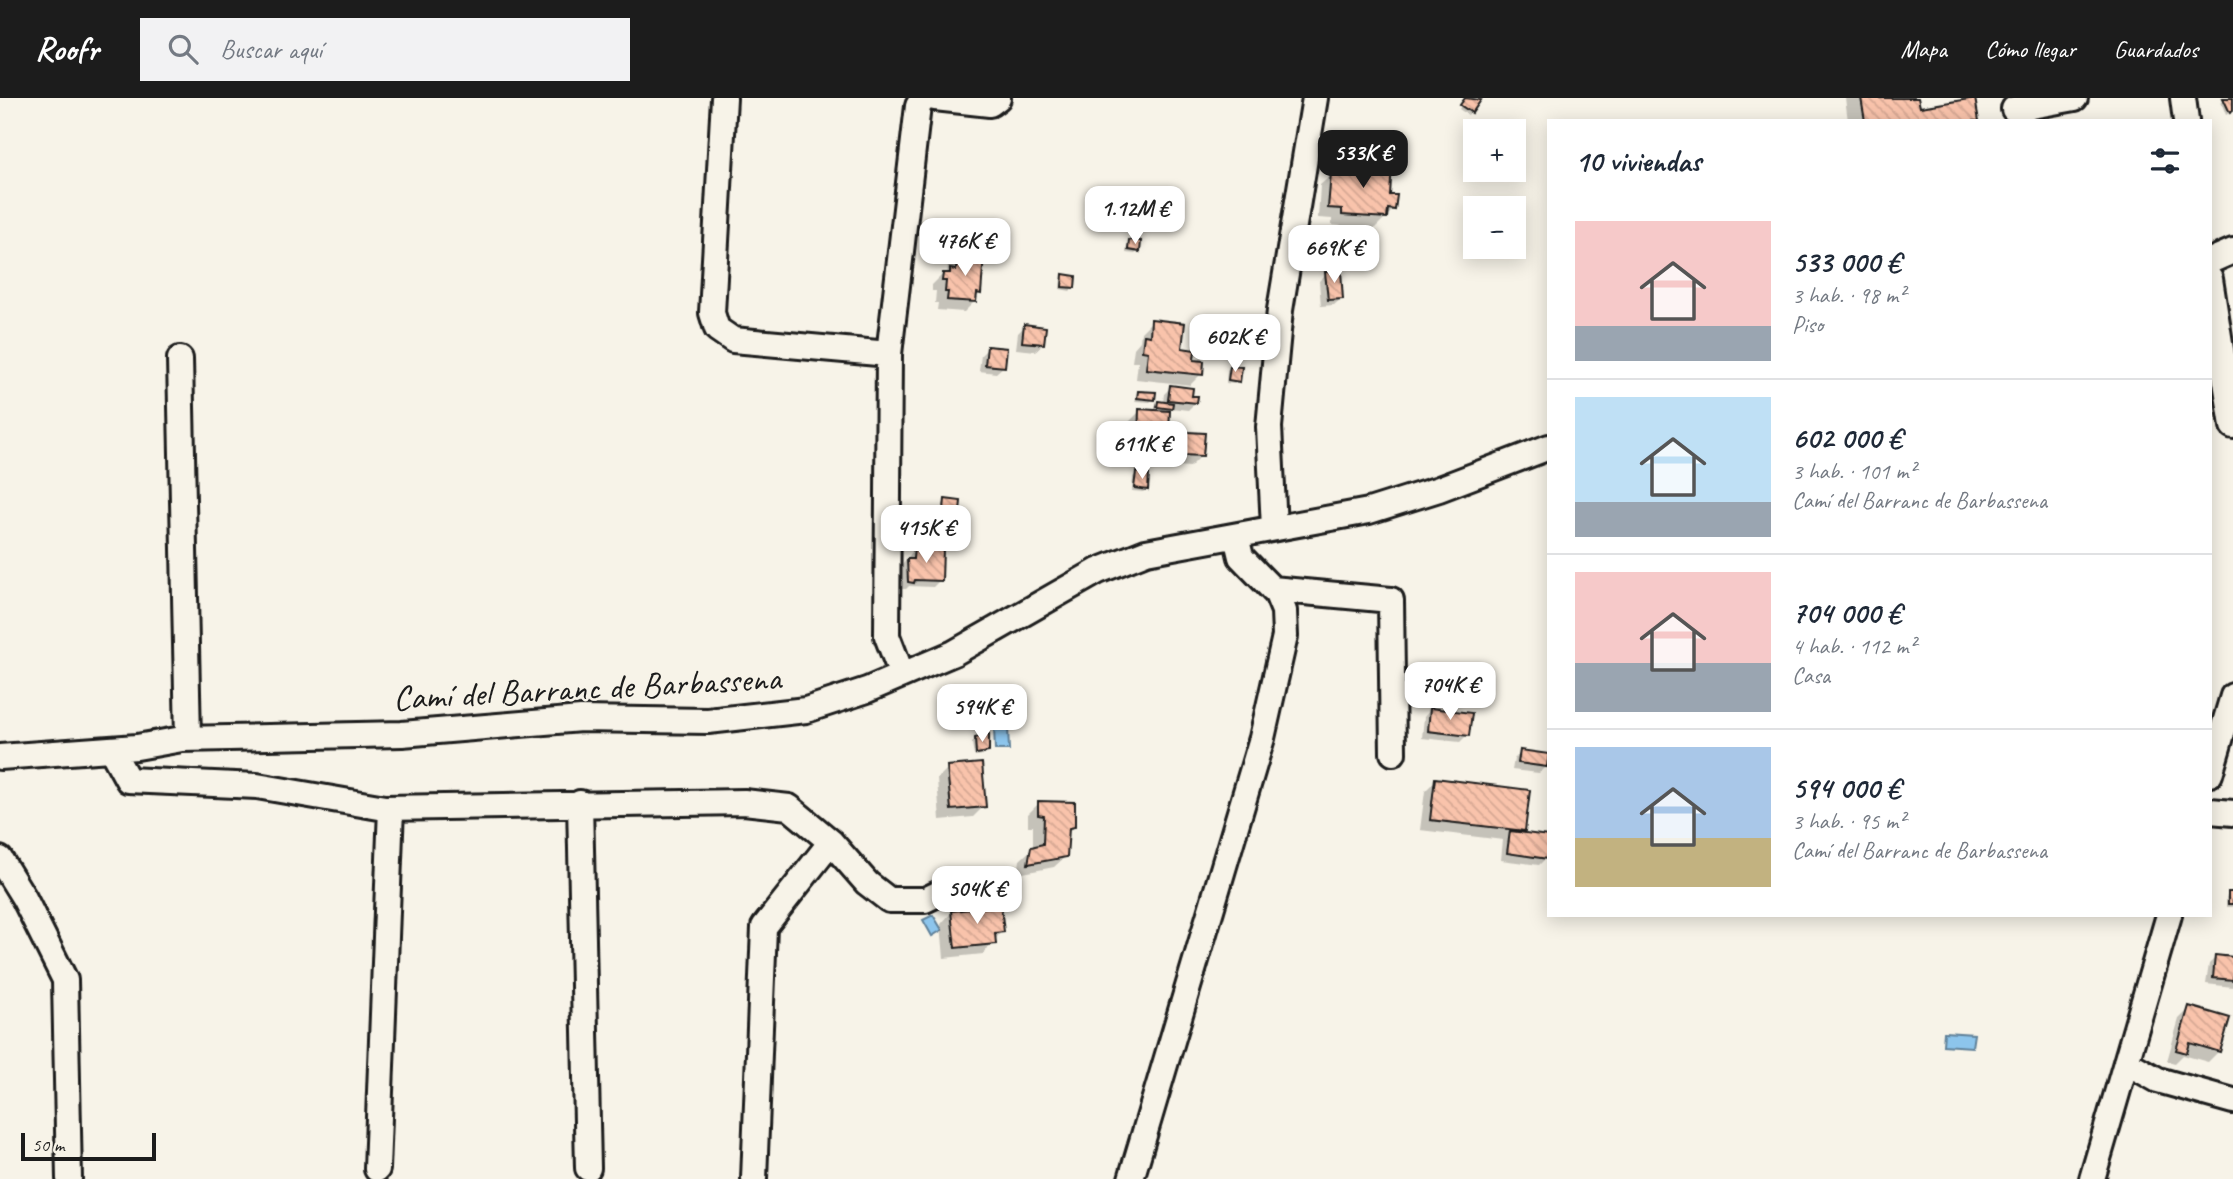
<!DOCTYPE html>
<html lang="es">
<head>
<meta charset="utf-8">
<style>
	:root { --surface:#fff; --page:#f2f2f3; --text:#1f2937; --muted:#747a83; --line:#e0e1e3; --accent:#1c1c1c }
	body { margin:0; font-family:Caveat,sans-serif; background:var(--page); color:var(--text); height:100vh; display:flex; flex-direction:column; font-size:26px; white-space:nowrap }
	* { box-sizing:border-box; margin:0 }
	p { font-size:23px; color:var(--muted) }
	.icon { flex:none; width:38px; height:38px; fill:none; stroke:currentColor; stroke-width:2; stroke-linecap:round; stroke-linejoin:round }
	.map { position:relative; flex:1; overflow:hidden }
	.panel { position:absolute; left:1547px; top:21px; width:665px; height:798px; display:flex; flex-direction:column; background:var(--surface); border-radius:0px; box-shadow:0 4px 18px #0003 }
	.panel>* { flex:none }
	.buttons { position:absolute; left:1463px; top:21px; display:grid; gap:14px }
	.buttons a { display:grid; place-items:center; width:63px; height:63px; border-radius:0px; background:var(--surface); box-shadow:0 4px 18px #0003; font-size:35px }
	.scale { position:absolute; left:21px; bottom:18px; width:135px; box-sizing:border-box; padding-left:7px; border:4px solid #1c1c1c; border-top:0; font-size:19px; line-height:24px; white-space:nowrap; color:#1c1c1c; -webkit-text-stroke:5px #f7f3e8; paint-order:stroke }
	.price { position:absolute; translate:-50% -60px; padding:0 16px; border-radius:14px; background:#fff; color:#222; font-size:23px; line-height:46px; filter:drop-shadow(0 2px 4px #0008) }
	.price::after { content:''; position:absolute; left:50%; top:42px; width:21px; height:16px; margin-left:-10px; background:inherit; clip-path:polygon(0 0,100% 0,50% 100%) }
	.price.on { background:var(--accent); color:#fff }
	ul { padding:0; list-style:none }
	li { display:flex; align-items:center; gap:21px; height:175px; padding:0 28px }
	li+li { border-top:2px solid var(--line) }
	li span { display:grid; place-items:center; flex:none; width:196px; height:140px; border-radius:0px; color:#555 }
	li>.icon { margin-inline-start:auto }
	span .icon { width:84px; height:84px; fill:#fffc; stroke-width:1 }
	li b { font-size:30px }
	h2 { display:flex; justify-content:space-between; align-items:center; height:84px; padding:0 28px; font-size:30px }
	header { display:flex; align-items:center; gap:42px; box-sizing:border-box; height:98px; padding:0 35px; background:var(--accent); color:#fff }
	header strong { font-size:33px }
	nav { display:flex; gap:38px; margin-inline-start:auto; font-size:24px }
	.search { width:490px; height:63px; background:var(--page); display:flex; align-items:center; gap:18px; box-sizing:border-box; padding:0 24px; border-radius:0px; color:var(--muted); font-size:26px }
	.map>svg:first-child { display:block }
	.water { fill:#8dc5ec; stroke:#608199; stroke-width:2 }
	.shadow { fill:#0003 }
	.building { fill:url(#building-back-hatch); stroke:#1c1c1c; stroke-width:2 }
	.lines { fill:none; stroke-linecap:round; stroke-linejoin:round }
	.minor-casing { stroke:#1c1c1c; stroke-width:30 }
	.minor { stroke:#f7f3e8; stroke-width:24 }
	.labels { text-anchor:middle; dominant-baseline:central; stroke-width:5; stroke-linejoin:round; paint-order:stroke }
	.street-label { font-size:35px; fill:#1c1c1c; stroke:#f7f3e8 }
</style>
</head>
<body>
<header>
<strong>Roofr</strong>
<div class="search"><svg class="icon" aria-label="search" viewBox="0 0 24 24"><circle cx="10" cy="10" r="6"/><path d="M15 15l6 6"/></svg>Buscar aquí</div>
<nav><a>Mapa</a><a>Cómo llegar</a><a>Guardados</a></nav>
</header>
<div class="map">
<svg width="2233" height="1081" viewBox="0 0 2233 1081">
	<defs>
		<pattern id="building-back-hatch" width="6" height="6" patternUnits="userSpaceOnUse" patternTransform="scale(1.75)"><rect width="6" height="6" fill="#f9c3ab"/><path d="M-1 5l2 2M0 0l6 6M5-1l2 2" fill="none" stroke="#d5a793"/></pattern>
	</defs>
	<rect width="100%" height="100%" fill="#f7f3e8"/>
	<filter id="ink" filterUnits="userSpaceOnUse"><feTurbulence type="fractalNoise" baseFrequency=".0143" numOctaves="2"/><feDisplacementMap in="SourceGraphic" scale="14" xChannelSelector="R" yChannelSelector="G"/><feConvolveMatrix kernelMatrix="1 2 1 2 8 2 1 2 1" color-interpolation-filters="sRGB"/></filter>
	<g filter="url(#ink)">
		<path class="water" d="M1008,629L1009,652H995L994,630Z
			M933,817L942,832L932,838L923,822Z
			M1944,934L1974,936L1972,949L1943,947Z"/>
		<path class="shadow" d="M1466,0L1479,3L1468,17L1459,11Z
			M1845,0H1917L1918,11L1977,23H1848Z
			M2226,0H2233V13L2226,17L2221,4Z
			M1347,64L1388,98L1394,111L1374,131L1332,127V121L1318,120L1320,87Z
			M1130,144L1138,153L1135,156L1126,155L1127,147Z
			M959,155L979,195L975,203L964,214L937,212L938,205H935L936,193H932V187L943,176L947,177L948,166Z
			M1326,176L1342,200L1334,207L1321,208L1319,183Z
			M1064,178L1073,190L1070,193L1060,191L1061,181Z
			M1152,223L1201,276L1190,287L1136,281L1138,264H1132L1134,250L1140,243L1141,234Z
			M1025,228L1043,246L1036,253L1016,251L1018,235Z
			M988,250L1004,268L996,275L979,273L981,257Z
			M1230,269L1238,283L1235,286L1226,285L1227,272Z
			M1171,289L1195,305L1188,312L1171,310L1168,313L1167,335L1201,358L1190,369L1150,366V354L1127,353L1129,324L1140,313H1155V308L1158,305H1163L1164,296Z
			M1139,295L1153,301L1150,304L1135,303Z
			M1136,376L1146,391L1143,394L1132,393L1133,379Z
			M946,403L957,422L954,426L941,424L943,406Z
			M915,450L940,482L933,489L909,488L906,491H901L900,470Z
			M1431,611L1467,637L1460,644L1422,640L1424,619Z
			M976,641L987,654L984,657L974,658L972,645Z
			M1521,654L1546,668L1539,675L1512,672L1514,661Z
			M948,670L984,708L973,719L940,722L937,681Z
			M1436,682L1523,732L1519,736L1546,760L1539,767L1501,762L1503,742L1420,732L1425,693Z
			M1039,705L1073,729L1067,735L1066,758L1054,769L1018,776L1020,762L1033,750V728H1028V716Z
			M973,784L995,791L992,794L972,798L970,787Z
			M2229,796H2233V809H2226V799Z
			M951,815L1002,833L983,856L944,860L941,826Z
			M2216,859L2233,861V889L2206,886L2209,866Z
			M2190,910L2219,953L2208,964L2183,957L2175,965L2167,963L2179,921Z"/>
		<path class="building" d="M1465,0L1481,2L1472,15L1460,7Z
			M1861,0H1918L1920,9L1975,0L1979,23H1865Z
			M2223,0H2233V13L2230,15Z
			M1346,63L1392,66L1390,97H1397L1395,112L1388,111L1387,120L1342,117V111L1328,110L1331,75L1345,76Z
			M1129,142L1141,143L1140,154L1128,152Z
			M958,153L984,156L981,196L977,195L976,204L947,202L948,194H945L946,183H942L943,175H950V171L956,172Z
			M1341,173L1343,201L1328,202L1325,174Z
			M1063,176L1076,178L1075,190L1062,189Z
			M1151,221L1185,225L1182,250L1195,252L1194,262L1204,263L1203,277L1146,271L1148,254L1142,253L1144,237L1150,238Z
			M1024,226L1046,229L1044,246L1022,244Z
			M987,248L1007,250L1005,269L985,267Z
			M1230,268L1242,269L1240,284L1228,282Z
			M1170,287L1193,290L1192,298H1198L1197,305L1168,302Z
			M1138,293L1156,294L1155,302L1137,300Z
			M1158,303L1173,305L1172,311L1157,309Z
			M1139,311L1170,313L1169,333L1205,335L1203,358L1160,356L1161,344L1138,342Z
			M1136,374L1149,376L1148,392L1134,390Z
			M945,401L961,403L959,423L943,422Z
			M914,449L943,450L942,483L915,482L914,485L908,484L907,461H913Z
			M1430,610L1472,615L1469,638L1428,633Z
			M989,636V654L976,656L975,640Z
			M1520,652L1549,656L1547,669L1518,665Z
			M982,665L986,709L951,712L947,668Z
			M1435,680L1530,692L1525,733L1430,722Z
			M1038,703L1075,704V729L1069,730L1067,759L1028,766L1031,749L1043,746L1044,718L1038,717Z
			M1510,733L1549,738L1548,761L1507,755Z
			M994,778L997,792L974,796L972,783Z
			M2228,794H2233V806H2228Z
			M1001,808L1004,834L995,835L996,846L955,850L951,813Z
			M2215,857L2233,859V882L2213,880Z
			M2189,908L2230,920L2220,954L2190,945L2187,955L2176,952Z"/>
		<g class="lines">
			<defs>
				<path id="minor" d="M724,0L712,215L717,231L733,242L889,256L918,8L924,0
					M935,0L990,6L998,0
					M2183,0L2186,23
					M2014,11L2075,0
					M2210,163L2233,153
					M2210,181L2233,328
					M889,256L887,538L902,577
					M180,261L188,641
					M1274,430L1269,329L1280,212L1315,0
					M1272,491L1391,502L1393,655
					M111,651L128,682L257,688L385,710L744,704L789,709L831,744L867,785L889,802H925L950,790
					M0,659L137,649L182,641L402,636L581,621L708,623L806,612L867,592L954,555L1098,473L1146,454L1369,413L1439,391L1549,349
					M2210,676L2233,598
					M580,705L588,1070
					M2210,713L2233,715
					M0,761L24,800L65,882L69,1081
					M2126,964L2158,982L2233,1003
					M377,1071L391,710
					M754,1081L764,829L831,744
					M1131,1081L1262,640L1285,538L1284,513L1277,496L1241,459L1236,438
					M2092,1081L2169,817"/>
			</defs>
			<use href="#minor" class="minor-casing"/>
			<use href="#minor" class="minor"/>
		</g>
	</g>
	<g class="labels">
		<g class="street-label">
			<text transform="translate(587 590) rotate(-3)">Camí del Barranc de Barbassena</text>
		</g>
	</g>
</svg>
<div class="buttons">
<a>+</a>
<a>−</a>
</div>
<div class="scale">50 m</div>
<b class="price on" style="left:1363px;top:92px">533K €</b>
<b class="price" style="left:1135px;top:148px">1.12M €</b>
<b class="price" style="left:965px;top:180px">476K €</b>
<b class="price" style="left:1334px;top:187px">669K €</b>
<b class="price" style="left:1235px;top:276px">602K €</b>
<b class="price" style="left:1142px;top:383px">611K €</b>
<b class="price" style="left:926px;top:467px">415K €</b>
<b class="price" style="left:1450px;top:624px">704K €</b>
<b class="price" style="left:982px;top:646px">594K €</b>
<b class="price" style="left:977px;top:828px">504K €</b>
<section class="panel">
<h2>10 viviendas<svg class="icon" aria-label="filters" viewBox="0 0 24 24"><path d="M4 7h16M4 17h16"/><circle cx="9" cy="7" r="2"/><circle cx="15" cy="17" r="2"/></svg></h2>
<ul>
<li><span style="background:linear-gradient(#f6c9c9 75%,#9aa5b1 0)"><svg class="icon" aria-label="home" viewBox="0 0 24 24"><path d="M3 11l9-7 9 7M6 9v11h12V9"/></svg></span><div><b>533 000 €</b><p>3 hab. · 98 m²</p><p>Piso</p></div></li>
<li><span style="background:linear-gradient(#bfe0f5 75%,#9aa5b1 0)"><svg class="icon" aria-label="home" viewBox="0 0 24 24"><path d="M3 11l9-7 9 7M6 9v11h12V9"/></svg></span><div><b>602 000 €</b><p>3 hab. · 101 m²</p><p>Camí del Barranc de Barbassena</p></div></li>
<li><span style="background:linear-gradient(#f6c9c9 65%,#9aa5b1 0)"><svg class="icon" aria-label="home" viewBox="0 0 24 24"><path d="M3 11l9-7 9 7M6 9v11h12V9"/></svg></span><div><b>704 000 €</b><p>4 hab. · 112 m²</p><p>Casa</p></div></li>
<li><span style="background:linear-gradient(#a9c7e8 65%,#c2b280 0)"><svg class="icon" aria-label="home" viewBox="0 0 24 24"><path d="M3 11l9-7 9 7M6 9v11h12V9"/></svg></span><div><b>594 000 €</b><p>3 hab. · 95 m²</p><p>Camí del Barranc de Barbassena</p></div></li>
</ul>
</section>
</div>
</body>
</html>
